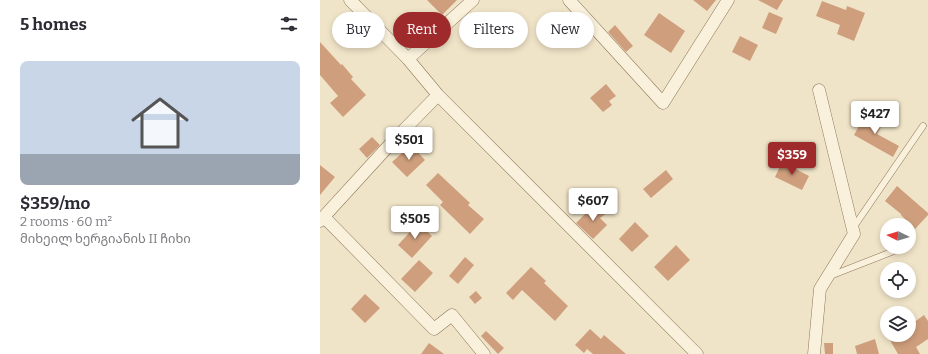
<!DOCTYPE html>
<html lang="en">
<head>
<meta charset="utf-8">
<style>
	:root { --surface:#fff; --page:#f2f2f3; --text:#2b2b33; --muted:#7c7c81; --accent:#9e2a2b }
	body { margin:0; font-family:Bitter,"Noto Sans Georgian",serif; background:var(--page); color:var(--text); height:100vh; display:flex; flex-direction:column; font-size:15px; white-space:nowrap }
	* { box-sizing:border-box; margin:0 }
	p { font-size:13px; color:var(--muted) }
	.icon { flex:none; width:22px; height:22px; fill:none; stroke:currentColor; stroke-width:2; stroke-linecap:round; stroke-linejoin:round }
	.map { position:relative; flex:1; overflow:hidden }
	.drawer { display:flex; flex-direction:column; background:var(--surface); width:320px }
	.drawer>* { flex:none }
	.top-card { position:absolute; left:12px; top:12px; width:380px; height:36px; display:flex; gap:8px }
	.needle { width:26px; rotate:275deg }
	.buttons { position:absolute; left:560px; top:218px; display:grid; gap:8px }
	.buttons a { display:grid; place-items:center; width:36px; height:36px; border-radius:50%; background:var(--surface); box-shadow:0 2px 6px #0003; font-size:20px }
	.price { position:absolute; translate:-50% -34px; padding:0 9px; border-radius:4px; background:#fff; color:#222; font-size:13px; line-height:26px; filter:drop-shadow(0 1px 2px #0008) }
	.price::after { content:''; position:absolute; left:50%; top:24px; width:12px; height:9px; margin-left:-6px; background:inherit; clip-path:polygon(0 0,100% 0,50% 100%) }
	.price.on { background:var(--accent); color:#fff }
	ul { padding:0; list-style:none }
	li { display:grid; align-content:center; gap:8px; height:212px; padding:0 20px }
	li span { display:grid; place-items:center; height:124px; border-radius:8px; color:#555 }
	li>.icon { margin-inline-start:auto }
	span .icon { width:72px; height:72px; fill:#fffc; stroke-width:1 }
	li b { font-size:17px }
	h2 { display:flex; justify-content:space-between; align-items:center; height:48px; padding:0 20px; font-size:17px }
	.tag { padding:0 14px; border-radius:18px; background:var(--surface); box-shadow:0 2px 6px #0003; font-size:14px; line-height:36px }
	.tag.on { background:var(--accent); color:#fff }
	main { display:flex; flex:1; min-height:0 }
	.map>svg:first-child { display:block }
	.building { fill:#cf9f7d }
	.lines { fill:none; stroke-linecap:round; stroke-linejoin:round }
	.lane-casing { stroke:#8d765c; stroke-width:7 }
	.street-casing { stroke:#8d765c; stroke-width:13 }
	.lane { stroke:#faf1dc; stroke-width:6 }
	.street { stroke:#faf1dc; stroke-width:12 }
</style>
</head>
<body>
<main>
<section class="drawer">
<h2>5 homes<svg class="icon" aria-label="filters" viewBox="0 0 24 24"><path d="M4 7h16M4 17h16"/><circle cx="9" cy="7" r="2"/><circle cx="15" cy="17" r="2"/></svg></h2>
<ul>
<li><span style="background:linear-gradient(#c9d6e8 75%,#9aa5b1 0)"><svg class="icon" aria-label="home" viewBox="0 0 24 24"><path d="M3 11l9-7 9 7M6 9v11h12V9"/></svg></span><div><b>$359/mo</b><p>2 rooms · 60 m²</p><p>მიხეილ ხერგიანის II ჩიხი</p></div></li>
</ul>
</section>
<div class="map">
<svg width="608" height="354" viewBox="0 0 608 354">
	<rect width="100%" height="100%" fill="#f0e4c8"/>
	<path class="building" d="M107,0H137L122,15Z
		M373,0H396L387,11Z
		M438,0H463L457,10Z
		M502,1L526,10L527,6L545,13L534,41L517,34L520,25L496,16Z
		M449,12L463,18L456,34L442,28Z
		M339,13L365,31L351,53L324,35Z
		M295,25L313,46L306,52L288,32Z
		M420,36L438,45L430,61L412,52Z
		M0,42L21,65L22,64L33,77L31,79L46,95L23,117L10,103L18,96L0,75Z
		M286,84L296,96L289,101L292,105L283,112L270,98Z
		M546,113L563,123L557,134L579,146L573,157L534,135Z
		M52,137L60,145L47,158L39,149Z
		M91,145L105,160L87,177L72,162Z
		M462,162L489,176L482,190L455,177Z
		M0,165L15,177L0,195Z
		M346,170L353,179L331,198L323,189Z
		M118,173L150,203L148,205L164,219L150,234L120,205L123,202L106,185Z
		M577,186L608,213V215L595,229L581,215V214L565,201Z
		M282,207L287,213L280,218L287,225L273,239L256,223L271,208L274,212Z
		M315,222L329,236L312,252L299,239Z
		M98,223L112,236L92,258L78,245Z
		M356,245L370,260L348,281L334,267Z
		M145,257L154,265L138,284L129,276Z
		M99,260L113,273L95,292L81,279Z
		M211,267L226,281L224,283L248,306L235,321L202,290L193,300L186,293Z
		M156,291L162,298L155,304L149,297Z
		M45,294L60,308L45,323L31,309Z
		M604,315L608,321V339L596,347L600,354H578L567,335H589V326Z
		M270,329L281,339L284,335L306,354H273L267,349L264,353L255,345Z
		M166,331L184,348L178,354L161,336Z
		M555,339L559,354H537L535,346Z
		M109,343L124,354H101Z
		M504,343H513V354H505Z"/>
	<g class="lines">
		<defs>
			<path id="lane" d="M533,228L603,126
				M510,276L574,251"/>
			<path id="street" d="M30,0L88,59L118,95L377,354
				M249,0L343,103L408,0
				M88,59L153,0
				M4,217L114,329L132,315L164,354
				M0,221L74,140L118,95
				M494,354L500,289L534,234L499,90"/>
		</defs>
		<use href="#lane" class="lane-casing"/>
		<use href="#street" class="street-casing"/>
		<use href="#lane" class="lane"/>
		<use href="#street" class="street"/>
	</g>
</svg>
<div class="buttons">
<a><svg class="needle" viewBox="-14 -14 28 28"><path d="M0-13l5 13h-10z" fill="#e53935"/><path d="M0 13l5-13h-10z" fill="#7c7c81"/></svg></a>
<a><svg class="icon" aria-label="locate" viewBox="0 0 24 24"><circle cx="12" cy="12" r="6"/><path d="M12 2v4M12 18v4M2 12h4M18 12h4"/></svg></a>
<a><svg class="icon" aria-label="layers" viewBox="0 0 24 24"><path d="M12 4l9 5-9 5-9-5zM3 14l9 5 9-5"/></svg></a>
</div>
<b class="price" style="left:555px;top:135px">$427</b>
<b class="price" style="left:89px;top:161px">$501</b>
<b class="price on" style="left:472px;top:176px">$359</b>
<b class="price" style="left:273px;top:222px">$607</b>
<b class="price" style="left:95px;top:240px">$505</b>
<div class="top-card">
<a class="tag">Buy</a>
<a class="tag on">Rent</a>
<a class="tag">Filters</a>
<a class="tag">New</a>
</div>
</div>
</main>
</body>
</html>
